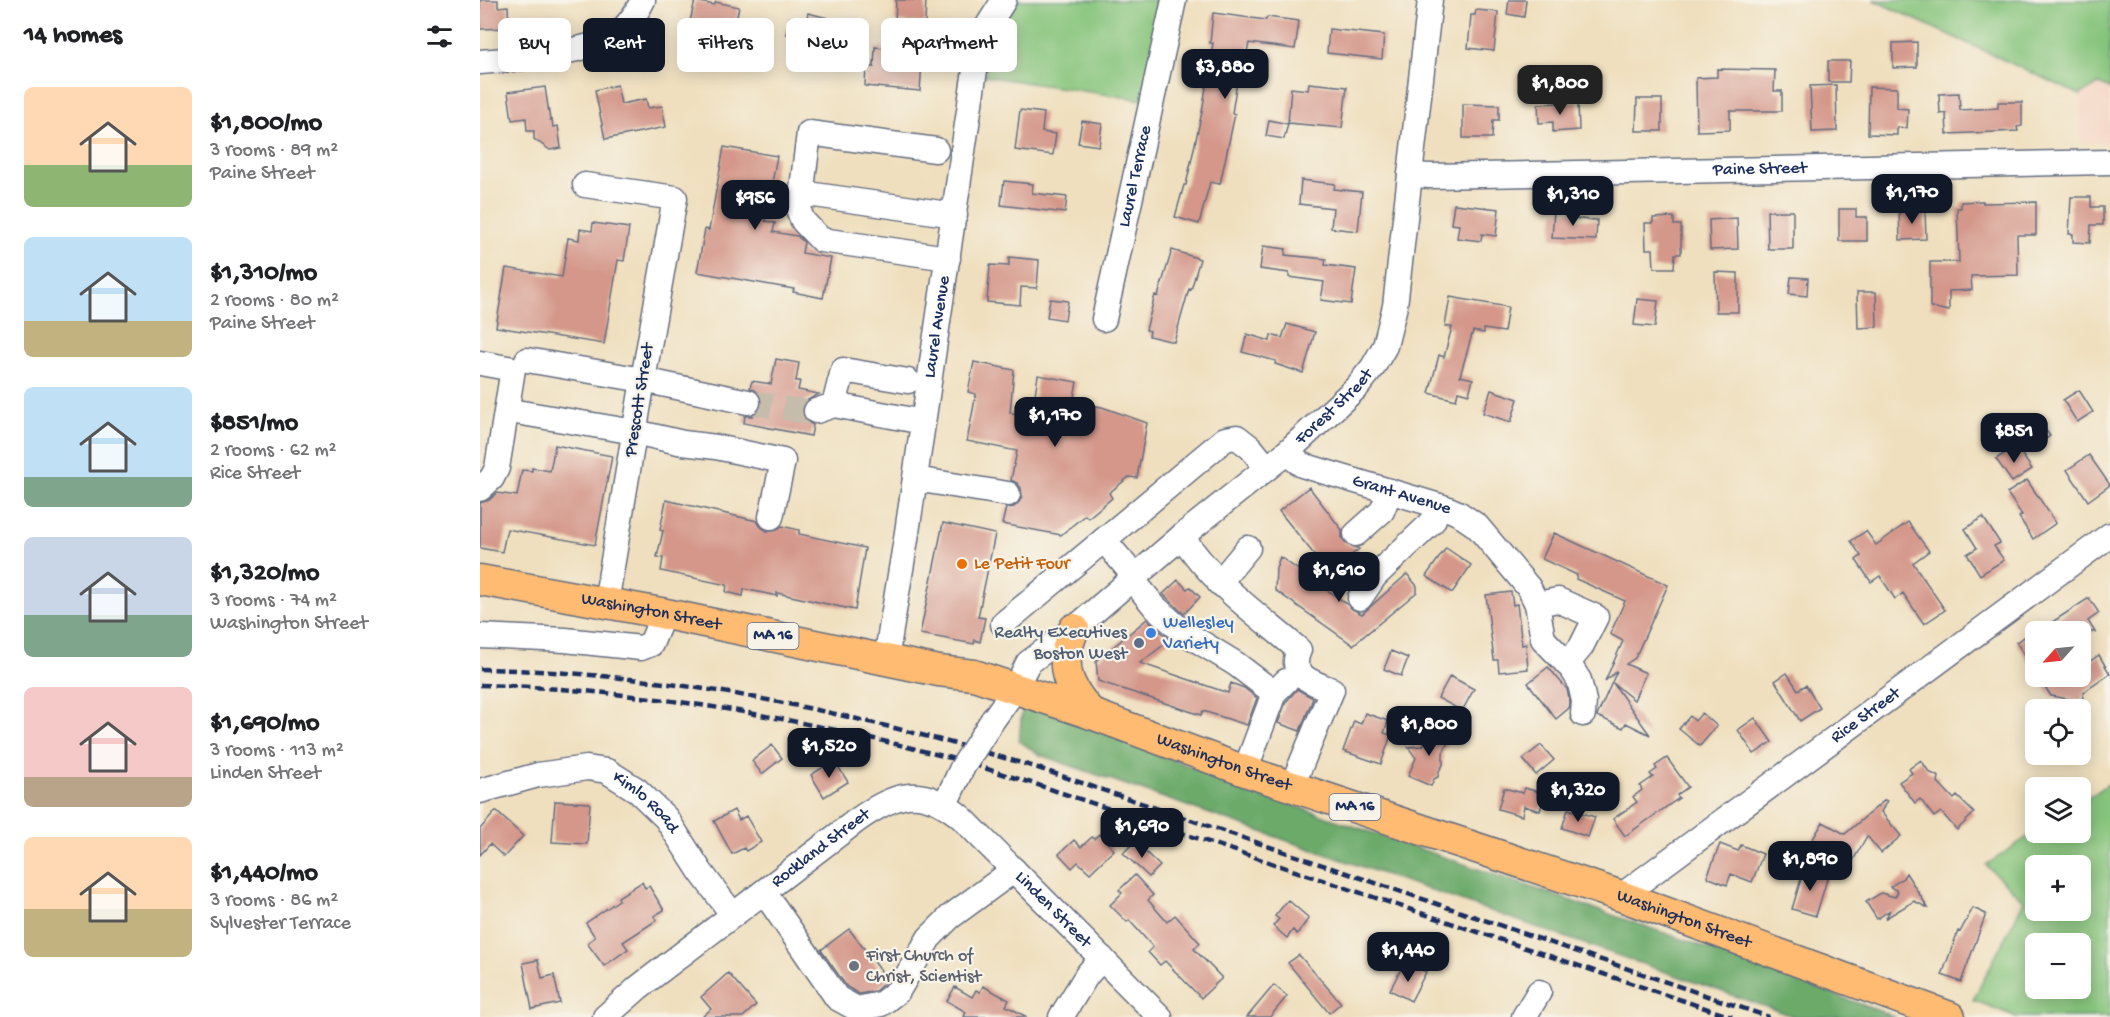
<!DOCTYPE html>
<html lang="en">
<head>
<meta charset="utf-8">
<style>
	:root { --surface:#fff; --page:#f6f6f6; --text:#202124; --muted:#757577; --accent:#111827 }
	body { margin:0; font-family:"Gochi Hand",sans-serif; background:var(--page); color:var(--text); height:100vh; display:flex; flex-direction:column; font-size:22px; white-space:nowrap }
	* { box-sizing:border-box; margin:0 }
	p { font-size:20px; color:var(--muted) }
	.icon { flex:none; width:33px; height:33px; fill:none; stroke:currentColor; stroke-width:2; stroke-linecap:round; stroke-linejoin:round }
	.map { position:relative; flex:1; overflow:hidden }
	.side { display:flex; flex-direction:column; background:var(--surface); width:480px }
	.side>* { flex:none }
	.top-card { position:absolute; left:18px; top:18px; width:570px; height:54px; display:flex; gap:12px }
	.needle { width:39px; rotate:243deg }
	.tools { position:absolute; left:1545px; top:621px; display:grid; gap:12px }
	.tools a { display:grid; place-items:center; width:66px; height:66px; border-radius:9px; background:var(--surface); box-shadow:0 3px 15px #0003; font-size:30px }
	.price { position:absolute; translate:-50% -51px; padding:0 14px; border-radius:12px; background:var(--accent); color:#fff; font-size:20px; line-height:39px; filter:drop-shadow(0 2px 3px #0008) }
	.price::after { content:''; position:absolute; left:50%; top:36px; width:18px; height:14px; margin-left:-9px; background:inherit; clip-path:polygon(0 0,100% 0,50% 100%) }
	.price.current { background:#222; color:#fff }
	ul { padding:0; list-style:none }
	li { display:flex; align-items:center; gap:18px; height:150px; padding:0 24px }
	li span { display:grid; place-items:center; flex:none; width:168px; height:120px; border-radius:9px; color:#555 }
	li>.icon { margin-inline-start:auto }
	span .icon { width:72px; height:72px; fill:#fffc; stroke-width:1 }
	li b { font-size:26px }
	h2 { display:flex; justify-content:space-between; align-items:center; height:72px; padding:0 24px; font-size:26px }
	.pill { padding:0 21px; border-radius:9px; background:var(--surface); box-shadow:0 3px 15px #0003; font-size:21px; line-height:54px }
	.pill.current { background:var(--accent); color:#fff }
	main { display:flex; flex:1; min-height:0 }
	.map>svg:first-child { display:block }
	.built { fill:#f5d3c1 }
	.green { fill:#86c47b; stroke:#507a6c; stroke-width:1.5; fill-rule:evenodd }
	.forest { fill:#6caa6b; stroke:#446c64; stroke-width:1.5 }
	.building { fill:#d4978a }
	.lines { fill:none; stroke-linecap:round; stroke-linejoin:round }
	.minor-tunnel { stroke:#c5bcab; stroke-width:24; stroke-dasharray:24 12; stroke-linecap:butt }
	.minor-casing { stroke:#656d80; stroke-width:27 }
	.major-casing { stroke:#656d80; stroke-width:33 }
	.minor { stroke:#fff; stroke-width:24 }
	.major { stroke:#ffbb71; stroke-width:30 }
	.rail { stroke:#1b2f5e; stroke-width:4.5; stroke-dasharray:9 4.5; stroke-linecap:butt }
	.minor-bridge-casing { stroke:#656d80; stroke-width:27; stroke-linecap:butt }
	.minor-bridge { stroke:#fff; stroke-width:24 }
	.food-dot { fill:#e8710a; stroke:#f7f3e8; stroke-width:2 }
	.shop-dot { fill:#3f7fe0; stroke:#f7f3e8; stroke-width:2 }
	.service-dot { fill:#5c6f8a; stroke:#f7f3e8; stroke-width:2 }
	.worship-dot { fill:#6b7280; stroke:#f7f3e8; stroke-width:2 }
	.labels { text-anchor:middle; dominant-baseline:central; stroke-width:4.5; stroke-linejoin:round; paint-order:stroke }
	.shield { fill:#f7f3e8; stroke:#5d6a87; stroke-width:1.5 }
	.shield-label { font-size:16px; font-weight:bold; fill:#1b2f5e }
	.street-label { font-size:18px; fill:#1b2f5e; stroke:#f7f3e8 }
	.food-label { font-size:18px; fill:#c56008; stroke:#f7f3e8; text-anchor:start }
	.shop-label { font-size:18px; fill:#366cbe; stroke:#f7f3e8; text-anchor:start }
	.service-label { font-size:18px; fill:#4e5e75; stroke:#f7f3e8; text-anchor:end }
	.worship-label { font-size:18px; fill:#5b616d; stroke:#f7f3e8; text-anchor:start }
</style>
</head>
<body>
<main>
<section class="side">
<h2>14 homes<svg class="icon" aria-label="filters" viewBox="0 0 24 24"><path d="M4 7h16M4 17h16"/><circle cx="9" cy="7" r="2"/><circle cx="15" cy="17" r="2"/></svg></h2>
<ul>
<li><span style="background:linear-gradient(#ffd9b3 65%,#8fb573 0)"><svg class="icon" aria-label="home" viewBox="0 0 24 24"><path d="M3 11l9-7 9 7M6 9v11h12V9"/></svg></span><div><b>$1,800/mo</b><p>3 rooms · 89 m²</p><p>Paine Street</p></div></li>
<li><span style="background:linear-gradient(#bfe0f5 70%,#c2b280 0)"><svg class="icon" aria-label="home" viewBox="0 0 24 24"><path d="M3 11l9-7 9 7M6 9v11h12V9"/></svg></span><div><b>$1,310/mo</b><p>2 rooms · 80 m²</p><p>Paine Street</p></div></li>
<li><span style="background:linear-gradient(#bfe0f5 75%,#7fa58c 0)"><svg class="icon" aria-label="home" viewBox="0 0 24 24"><path d="M3 11l9-7 9 7M6 9v11h12V9"/></svg></span><div><b>$851/mo</b><p>2 rooms · 62 m²</p><p>Rice Street</p></div></li>
<li><span style="background:linear-gradient(#c9d6e8 65%,#7fa58c 0)"><svg class="icon" aria-label="home" viewBox="0 0 24 24"><path d="M3 11l9-7 9 7M6 9v11h12V9"/></svg></span><div><b>$1,320/mo</b><p>3 rooms · 74 m²</p><p>Washington Street</p></div></li>
<li><span style="background:linear-gradient(#f6c9c9 75%,#b9a48a 0)"><svg class="icon" aria-label="home" viewBox="0 0 24 24"><path d="M3 11l9-7 9 7M6 9v11h12V9"/></svg></span><div><b>$1,690/mo</b><p>3 rooms · 113 m²</p><p>Linden Street</p></div></li>
<li><span style="background:linear-gradient(#ffd9b3 60%,#c2b280 0)"><svg class="icon" aria-label="home" viewBox="0 0 24 24"><path d="M3 11l9-7 9 7M6 9v11h12V9"/></svg></span><div><b>$1,440/mo</b><p>3 rooms · 86 m²</p><p>Sylvester Terrace</p></div></li>
</ul>
</section>
<div class="map">
<svg width="1630" height="1017" viewBox="0 0 1630 1017">
	<rect width="100%" height="100%" fill="#f7f3e8"/>
	<filter id="ink" filterUnits="userSpaceOnUse"><feTurbulence type="fractalNoise" baseFrequency=".0167" numOctaves="2"/><feDisplacementMap in="SourceGraphic" scale="12" xChannelSelector="R" yChannelSelector="G"/><feConvolveMatrix kernelMatrix="1 2 1 2 8 2 1 2 1" color-interpolation-filters="sRGB"/></filter>
	<filter id="wash" filterUnits="userSpaceOnUse"><feTurbulence type="fractalNoise" baseFrequency=".008" numOctaves="4" result="noise"/><feDisplacementMap in="SourceGraphic" scale="24" xChannelSelector="R" yChannelSelector="G"/><feGaussianBlur stdDeviation="1.35" result="paint"/><feColorMatrix in="noise" values="0 0 0 0 0 0 0 0 0 0 0 0 0 0 0 0 0 1.4 0 .05"/><feComposite in="paint" operator="in"/></filter>
	<g filter="url(#wash)">
		<rect width="100%" height="100%" fill="#efdfbe"/>
		<path class="built" d="M1630,77V142L1601,143L1600,95Z"/>
		<path class="green" d="M539,0H683L662,100L505,76L515,35Z
			M1393,0H1630V89L1619,84L1600,95Z
			M1630,783V1017H1537L1493,1000L1544,901L1506,865L1555,832H1600L1601,803ZM1556,866H1600V910H1556ZM1556,944H1600V988H1556Z"/>
		<path class="forest" d="M559,708L792,798L1199,938L1416,1017H1315L560,755L539,741L542,710Z"/>
		<g id="blocks">
			<path class="building" d="M0,0H18V7L28,6L29,28L0,29Z
				M416,0H446L445,23L415,22Z
				M1029,0H1046L1044,17L1027,14Z
				M215,1L234,5L236,2L259,7L251,43L207,33Z
				M996,10L1018,12L1014,51L988,48L991,15H995Z
				M328,13L348,18L340,48L319,42L320,38L306,34L310,18L326,22Z
				M733,13L786,20L787,17L819,21L815,49L769,43L766,58L761,57L752,113L755,114L740,184L730,182L719,224L695,217L704,185H706L722,112L733,43H730Z
				M849,29L904,35L902,59L847,53Z
				M1437,42V67L1413,68V43Z
				M395,47L417,49L416,59L442,61L440,91L385,86L386,67H394Z
				M1348,61H1370L1369,82H1348Z
				M1237,69L1295,70L1294,91H1302V111H1250V130L1217,131L1216,78L1237,77Z
				M829,83L867,87L862,128L808,123L811,88L828,90Z
				M137,85L141,104L166,99L168,108L182,106L186,127L125,139L115,90Z
				M1356,85L1357,131L1332,132L1330,86Z
				M65,87L70,120H72L73,127L78,126L81,148L70,150L54,139V131H47L46,118L32,120L28,92Z
				M1389,87L1417,88V108L1428,109L1427,128L1417,127V135L1388,134Z
				M1479,93L1480,110L1518,108V102H1542V126L1537,127L1538,131L1467,134L1466,113L1460,114L1459,94Z
				M1157,99H1182V131H1156Z
				M1098,102L1099,130L1073,132V122L1059,123L1058,104Z
				M983,104L1019,105V120H1013L1012,138H983Z
				M540,110L564,113L562,132L576,134L573,155L535,150Z
				M789,120L808,124L804,139L786,136Z
				M602,121L622,124L619,146L598,143Z
				M244,147L297,156L285,221L295,223L293,232L317,236L324,242L322,253L351,258L343,298L313,292L314,289L217,272L225,229L229,230Z
				M821,180L855,184L854,189L882,192L878,231L851,228L853,208L819,204Z
				M524,181L553,184L552,193L587,197L585,213L521,205Z
				M1591,197H1611V207H1623V225H1611L1610,243L1593,242V234H1589Z
				M1503,201V203L1556,202V235H1537L1538,275L1491,276L1492,290L1469,291V311L1450,307V262H1479L1477,208H1481V202Z
				M974,204L1019,209L1016,236L1002,234L1001,241L977,238L979,225L971,224Z
				M1359,209H1376V217H1387V241H1359Z
				M1445,209L1446,239L1420,240L1419,210Z
				M1074,211L1097,212V219L1117,220L1116,240L1072,238Z
				M1287,211H1313V249H1288Z
				M1194,217V225H1201V254H1195L1194,268H1174L1173,249H1166L1165,223H1173V218Z
				M1257,218L1258,249L1230,250L1229,220Z
				M113,223L149,228L144,261L138,260L124,344L16,327L26,268L82,277L88,238L99,240L100,229L112,231Z
				M783,246L806,249L805,255L846,259L845,265L876,269L871,304L841,300L844,282L809,277V273L780,269Z
				M692,250L720,259L711,290L709,289L694,342L669,336L670,331L666,330L675,295L678,296Z
				M529,257L559,260L557,288L541,287L540,305L507,302L510,265L529,266Z
				M1235,272L1258,273V312H1236Z
				M1311,277L1328,278L1327,296L1309,294Z
				M1377,292H1396L1397,327L1378,328Z
				M970,297L1028,307L1024,332L1004,329V333L993,331L980,376L993,379L989,394L978,391L976,400L949,393L959,355L964,357L972,327L965,326Z
				M570,299L588,301L585,320L567,317Z
				M1157,299L1178,301L1175,327L1154,325Z
				M807,324L835,332L823,373L795,364L796,361L762,352L767,334L790,341L791,335L802,338Z
				M296,359L319,363L316,381H320L318,390L339,394L326,401L322,409V415L326,421L333,425L331,436L264,423L265,416H272L278,412L282,404V398L278,392L270,388L272,381L291,384Z
				M494,362L534,370L530,413L552,415L558,375L597,382L593,402L622,407L667,423L657,478L649,477L629,493L632,498L608,518L605,515L581,535L522,524L526,508L534,507L539,502L542,497L541,488L537,483L531,480L537,451L487,441L496,394L488,392Z
				M1011,390L1038,399L1031,422L1003,413Z
				M1599,390L1613,412L1597,422L1583,400Z
				M1560,422L1570,436L1555,446L1545,432Z
				M75,445L132,456L115,545L27,529L22,552L0,548V503L9,500L17,493L37,496L42,470L52,471V468L70,471Z
				M1536,446L1552,469L1532,482L1516,459Z
				M1609,455L1630,485L1608,501L1587,470Z
				M1547,480L1576,523L1553,539L1539,517L1542,515L1527,493Z
				M829,487L862,530V537L865,543L879,549L849,573L799,511Z
				M186,500L277,521L281,527L287,531H295L302,526L319,530V534L385,548L375,610L297,593V596L264,589L263,596L246,592L247,585L181,571L183,558L177,557L183,531L180,530Z
				M1503,517L1520,543L1514,546L1524,560L1500,575L1487,554L1497,548L1485,529Z
				M1428,522L1449,551L1433,563L1465,610L1444,624L1423,593L1415,599L1400,576L1391,582L1376,560L1381,556L1371,541L1386,531L1396,545Z
				M463,523L515,534L498,617L505,618L500,642L495,640L494,644L440,634Z
				M1074,533L1188,585L1155,658L1146,664L1166,673L1154,700L1133,683L1170,735L1146,723L1143,728L1117,716L1137,671L1125,681L1143,641L1130,634L1145,601L1096,579L1097,575L1062,559Z
				M966,548L991,565L972,593L946,576Z
				M800,557L867,604L872,609L882,614L927,574L937,586V592L873,645L795,590L796,568Z
				M698,580L707,589L710,587L720,597L704,614L683,594Z
				M1031,592L1033,605L1037,604L1042,645L1046,644L1048,669L1019,672L1018,660H1014L1006,595Z
				M1609,598L1619,613L1608,621L1615,632H1557Z
				M667,619L690,640L660,663L748,693L751,683L764,688L777,698L767,725L723,711L721,715L618,681L616,661Z
				M1556,630V672L1536,642Z
				M911,651L928,658L921,676L904,669Z
				M1619,655L1630,674L1604,692L1602,701L1571,696L1558,676H1600V668Z
				M1068,667L1087,689L1090,702L1089,708L1076,719L1048,683Z
				M1307,673L1318,690L1326,685L1340,708L1320,721L1295,681Z
				M970,676L994,689L982,711L958,698Z
				M817,689L833,698L820,731L798,723L806,702Z
				M885,713L908,721L904,733L911,735L901,764L863,751L874,721L881,724Z
				M1222,713L1237,726L1220,746L1199,729L1210,716L1215,721Z
				M1275,718L1292,742L1274,754L1258,730Z
				M952,726L968,732L964,741L968,742L963,753V765L959,771L958,777L954,779L951,786L928,776L936,758L928,747L943,746Z
				M292,745L302,758L282,774L272,761Z
				M1061,745L1074,760L1056,775L1043,759Z
				M1187,758L1208,787L1197,795L1199,798L1145,836L1133,819L1157,802L1153,797L1162,790L1160,786L1173,777L1170,774L1177,769L1175,766Z
				M354,760L368,782L344,797L331,775Z
				M1441,760L1449,772L1459,777L1458,782L1474,799L1477,796L1494,813L1477,830L1461,812L1454,817L1440,799L1435,803L1419,782L1432,773L1429,769Z
				M1024,788L1043,793L1045,788L1065,794L1060,811L1044,806L1042,816L1018,809Z
				M1405,800L1407,801L1401,812L1421,836L1401,853L1387,836L1371,864L1331,842L1343,822L1365,834Z
				M75,801L110,803L107,844L72,842Z
				M1088,809L1115,817L1108,837L1082,828Z
				M254,810L259,820L266,816L281,842L266,851L264,848L252,854L234,821Z
				M16,811L43,836L24,857L10,844L0,855V829Z
				M619,834L634,850L610,873L598,862L592,868L579,854L594,840L601,847L612,837L614,839Z
				M655,842L680,866L669,877L643,853Z
				M1240,844L1258,851L1261,845L1283,854L1272,882L1251,874L1247,885L1227,877Z
				M1324,869L1348,876L1336,916L1312,909Z
				M1426,873L1448,908L1434,901L1406,918L1410,910L1397,919L1386,902L1401,893L1415,897L1418,891L1410,887L1423,878Z
				M655,875L673,895L668,900L687,922L695,915L720,943L714,949L742,978L721,998L685,961L680,965L668,952L673,947L649,920L647,922L630,905L642,893L639,890Z
				M162,882L165,888L169,886L184,910L174,916L177,920L143,942L148,949L124,966L107,943L115,937L106,923L139,900L138,897Z
				M808,900L829,918L817,934L813,930L807,938L793,926L799,919L795,916Z
				M1493,908L1506,914L1481,982L1462,975L1478,931L1480,932Z
				M369,929L408,980L395,991L379,994L367,987L341,950Z
				M819,955L861,1003L849,1013L808,963Z
				M58,960L62,978L74,975L80,1003L52,1009L43,963Z
				M932,965L946,972L931,1001L910,990L921,969L928,973Z
				M248,973L276,1005L263,1017H222L231,1009L221,997Z
				M794,985L807,996L790,1017H767Z
				M503,986L529,1000L526,1006L547,1017H484L486,1012L467,1001L475,987L492,997L496,990L500,992Z"/>
		</g>
	</g>
	<g filter="url(#ink)">
		<use href="#blocks" fill-opacity="0" stroke="#656d80" stroke-width="1.5"/>
		<g class="lines">
			<path class="minor-tunnel" d="M268,402L327,412L336,411"/>
			<defs>
				<g id="minor">
					<path d="M0,62C30,60 110,52 134,36C147,28 156,14 163,0"/>
					<path d="M456,150L329,133L319,212L323,221L341,240L468,258"/>
					<path id="s1" d="M930,175L951,176L1630,162"/>
					<path d="M105,185L195,198L163,380L126,603"/>
					<path d="M321,193L475,215"/>
					<path id="s2" d="M624,319L694,0"/>
					<path d="M47,360L163,380L268,402"/>
					<path d="M0,363L33,369L17,468L12,478L0,489"/>
					<path d="M354,405L363,370L428,381"/>
					<path d="M336,411L354,405L443,422"/>
					<path d="M36,412L155,432L203,443L236,447L303,461L291,517"/>
					<path id="s3" d="M806,453L822,465L966,508L978,513L997,526L1049,588L1057,604L1063,639L1092,669L1099,680L1104,701L1103,714"/>
					<path d="M435,479L528,494"/>
					<path d="M876,534L902,511L910,491"/>
					<path d="M702,536C732,583 778,615 819,650C807,676 834,683 852,690L812,786"/>
					<path d="M624,540L655,577"/>
					<path d="M652,579L675,607L702,631L756,664L794,693"/>
					<path d="M739,583L768,548"/>
					<path d="M880,598L895,576L947,527L953,521L959,506"/>
					<path d="M1057,604L1078,600L1116,617L1101,647L1087,664"/>
					<path d="M523,624L745,439L757,437L771,448L787,468"/>
					<path d="M0,636L85,640L161,648L171,644L178,627L181,613"/>
					<path id="s4" d="M406,659L426,539L496,63L505,30L524,0"/>
					<path id="s5" d="M512,721L535,689L548,663L594,629L702,536L806,453L877,387L893,367L905,346L915,306L950,0"/>
					<path d="M765,771L794,693L806,681"/>
					<path id="s6" d="M0,791L58,775L107,768L127,771L157,790L186,818L220,871L253,915"/>
					<path d="M465,804L482,768"/>
					<path d="M284,892L357,998L377,1009L401,1004L418,991L449,938L470,917L534,870"/>
					<path id="s7" d="M1141,896L1630,535"/>
					<path id="s8" d="M125,1017L159,987L376,821C417,792 442,784 482,818L680,1017"/>
					<path d="M581,1017L607,975L622,958"/>
					<path d="M1044,1017L1059,992"/>
				</g>
				<g id="major">
					<path id="s9" d="M0,580L181,613L459,671L494,675L612,714L765,771L1141,896L1470,1017"/>
					<path d="M594,629C578,665 586,686 612,714"/>
				</g>
			</defs>
			<use href="#minor" class="minor-casing"/>
			<use href="#major" class="major-casing"/>
			<use href="#minor" class="minor"/>
			<use href="#major" class="major"/>
			<path class="rail" d="M0,669C190,672 377,713 558,768L1289,1017
				M0,685C154,689 306,715 455,754C488,762 522,774 555,784L1252,1017"/>
			<defs>
				<path id="minor-bridge" d="M482,768L512,721"/>
			</defs>
			<use href="#minor-bridge" class="minor-bridge-casing"/>
			<use href="#minor-bridge" class="minor-bridge"/>
		</g>
	</g>
	<circle class="food-dot" cx="482" cy="564" r="6"/>
	<circle class="shop-dot" cx="671" cy="633" r="6"/>
	<circle class="service-dot" cx="659" cy="643" r="6"/>
	<circle class="worship-dot" cx="374" cy="966" r="6"/>
	<g class="labels">
		<g class="shield">
			<rect x="267.5" y="623" width="51" height="26" rx="4.5"/>
			<rect x="849.5" y="794" width="51" height="26" rx="4.5"/>
		</g>
		<g class="shield-label">
			<text x="293" y="636">MA 16</text>
			<text x="875" y="807">MA 16</text>
		</g>
		<g class="street-label">
			<text stroke="none"><textPath href="#s1" startOffset="350">Paine Street</textPath></text>
			<text stroke="none"><textPath href="#s2" startOffset="146">Laurel Terrace</textPath></text>
			<text stroke="none"><textPath href="#s4" startOffset="336">Laurel Avenue</textPath></text>
			<text transform="translate(160 400) rotate(-81)">Prescott Street</text>
			<text stroke="none"><textPath href="#s5" startOffset="468">Forest Street</textPath></text>
			<text stroke="none"><textPath href="#s3" startOffset="124">Grant Avenue</textPath></text>
			<text stroke="none"><textPath href="#s9" startOffset="174">Washington Street</textPath></text>
			<text stroke="none"><textPath href="#s7" startOffset="304">Rice Street</textPath></text>
			<text stroke="none"><textPath href="#s9" startOffset="768">Washington Street</textPath></text>
			<text stroke="none"><textPath href="#s6" startOffset="180">Kimlo Road</textPath></text>
			<text stroke="none"><textPath href="#s8" startOffset="274">Rockland Street</textPath></text>
			<text stroke="none"><textPath href="#s8" startOffset="566">Linden Street</textPath></text>
			<text stroke="none"><textPath href="#s9" startOffset="1254">Washington Street</textPath></text>
		</g>
		<g class="food-label">
			<text x="494" y="564">Le Petit Four</text>
		</g>
		<g class="shop-label">
			<text x="683" y="623">Wellesley<tspan x="683" dy="21">Variety</tspan></text>
		</g>
		<g class="service-label">
			<text x="647" y="633">Realty Executives<tspan x="647" dy="21">Boston West</tspan></text>
		</g>
		<g class="worship-label">
			<text x="386" y="956">First Church of<tspan x="386" dy="21">Christ, Scientist</tspan></text>
		</g>
	</g>
</svg>
<div class="tools">
<a><svg class="needle" viewBox="-14 -14 28 28"><path d="M0-13l5 13h-10z" fill="#e53935"/><path d="M0 13l5-13h-10z" fill="#757577"/></svg></a>
<a><svg class="icon" aria-label="locate" viewBox="0 0 24 24"><circle cx="12" cy="12" r="6"/><path d="M12 2v4M12 18v4M2 12h4M18 12h4"/></svg></a>
<a><svg class="icon" aria-label="layers" viewBox="0 0 24 24"><path d="M12 4l9 5-9 5-9-5zM3 14l9 5 9-5"/></svg></a>
<a>+</a>
<a>−</a>
</div>
<b class="price" style="left:745px;top:100px">$3,880</b>
<b class="price current" style="left:1080px;top:116px">$1,800</b>
<b class="price" style="left:1432px;top:225px">$1,170</b>
<b class="price" style="left:1093px;top:227px">$1,310</b>
<b class="price" style="left:275px;top:231px">$956</b>
<b class="price" style="left:575px;top:448px">$1,170</b>
<b class="price" style="left:1534px;top:464px">$851</b>
<b class="price" style="left:859px;top:603px">$1,610</b>
<b class="price" style="left:949px;top:757px">$1,800</b>
<b class="price" style="left:349px;top:779px">$1,520</b>
<b class="price" style="left:1098px;top:823px">$1,320</b>
<b class="price" style="left:662px;top:859px">$1,690</b>
<b class="price" style="left:1330px;top:892px">$1,890</b>
<b class="price" style="left:928px;top:983px">$1,440</b>
<div class="top-card">
<a class="pill">Buy</a>
<a class="pill current">Rent</a>
<a class="pill">Filters</a>
<a class="pill">New</a>
<a class="pill">Apartment</a>
</div>
</div>
</main>
</body>
</html>
